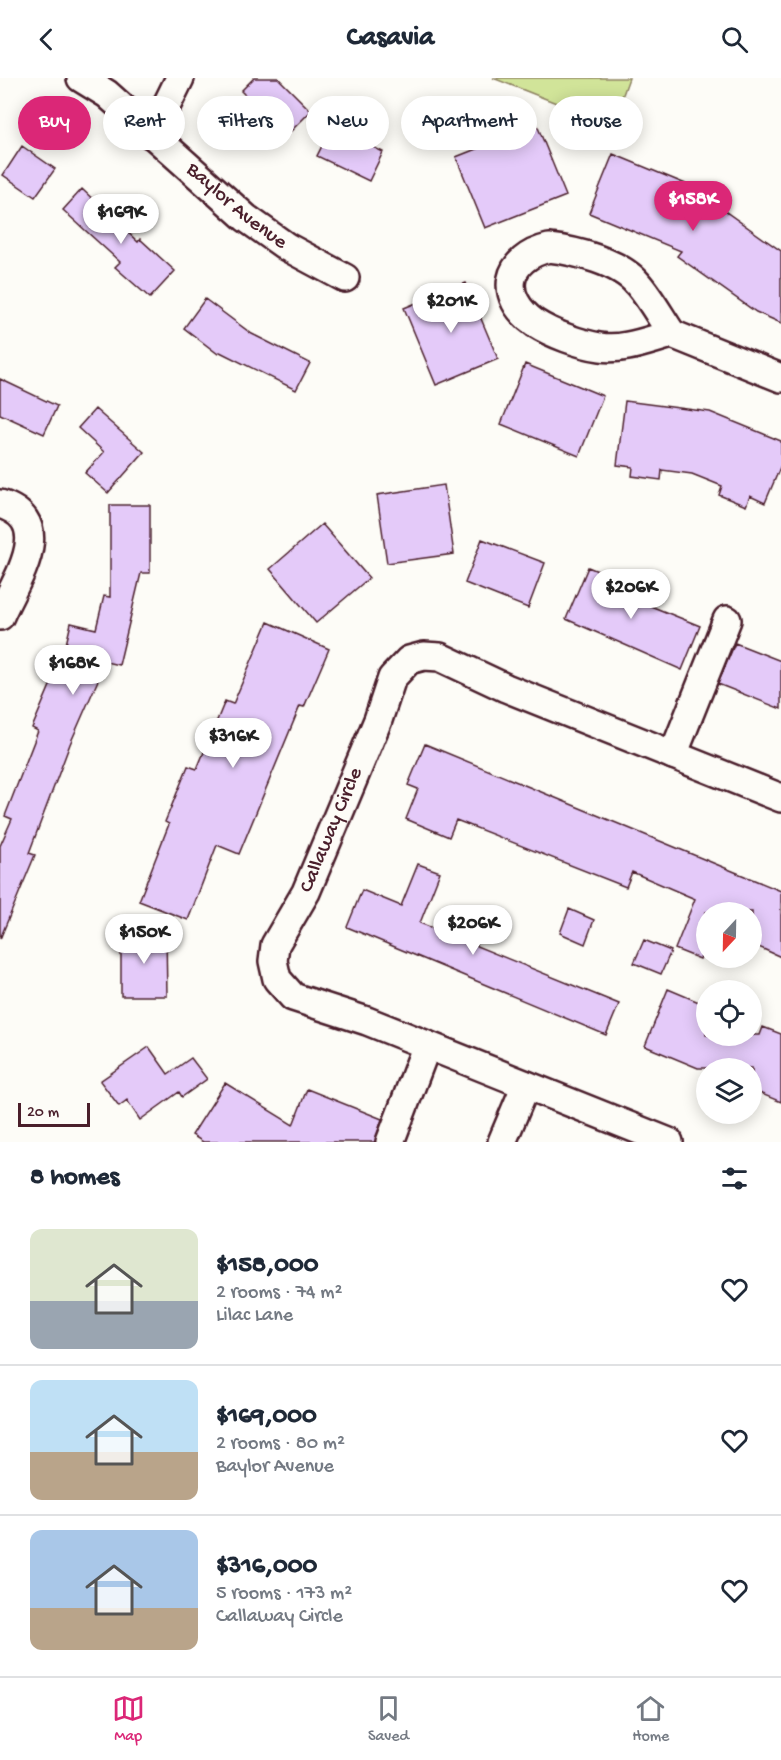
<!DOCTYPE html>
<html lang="en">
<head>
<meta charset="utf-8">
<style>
	:root { --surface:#fff; --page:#f2f2f3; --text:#1f2937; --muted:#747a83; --line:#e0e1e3; --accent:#db2777 }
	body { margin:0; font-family:"Gochi Hand",sans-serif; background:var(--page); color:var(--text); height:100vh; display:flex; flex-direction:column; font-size:22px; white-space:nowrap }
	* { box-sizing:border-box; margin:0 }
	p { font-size:20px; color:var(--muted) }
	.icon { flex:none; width:33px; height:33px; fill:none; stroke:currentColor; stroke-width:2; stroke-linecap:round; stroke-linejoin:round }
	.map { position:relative; height:1064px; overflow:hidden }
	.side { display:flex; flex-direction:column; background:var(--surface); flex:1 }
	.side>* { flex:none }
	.hud { position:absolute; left:18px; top:18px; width:746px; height:54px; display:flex; gap:12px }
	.needle { width:39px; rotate:202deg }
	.buttons { position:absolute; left:696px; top:824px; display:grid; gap:12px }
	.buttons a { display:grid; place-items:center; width:66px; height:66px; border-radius:50%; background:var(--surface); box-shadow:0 3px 15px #0003; font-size:30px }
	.scale { position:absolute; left:18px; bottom:15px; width:72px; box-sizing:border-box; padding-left:6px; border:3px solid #4a1f2b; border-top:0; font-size:16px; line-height:21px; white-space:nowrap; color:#4a1f2b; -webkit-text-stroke:4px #fdfcf7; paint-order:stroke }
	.price { position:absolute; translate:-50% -51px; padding:0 14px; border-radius:21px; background:#fff; color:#222; font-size:20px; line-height:39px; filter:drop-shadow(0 2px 3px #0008) }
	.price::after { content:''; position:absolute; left:50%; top:36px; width:18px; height:14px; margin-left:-9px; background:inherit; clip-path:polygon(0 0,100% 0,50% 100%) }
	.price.current { background:var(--accent); color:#fff }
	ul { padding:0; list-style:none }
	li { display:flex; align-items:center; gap:18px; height:150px; padding:0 30px }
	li+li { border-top:2px solid var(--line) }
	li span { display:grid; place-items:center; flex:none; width:168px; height:120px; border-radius:12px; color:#555 }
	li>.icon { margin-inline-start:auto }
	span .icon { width:72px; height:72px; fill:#fffc; stroke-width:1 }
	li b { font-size:26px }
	h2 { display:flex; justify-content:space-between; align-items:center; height:72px; padding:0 30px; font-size:26px }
	.pill { padding:0 21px; border-radius:27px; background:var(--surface); box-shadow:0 3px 15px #0003; font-size:21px; line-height:54px }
	.pill.current { background:var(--accent); color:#fff }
	header { display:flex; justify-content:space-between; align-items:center; height:78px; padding:0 30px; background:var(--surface); font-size:27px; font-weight:700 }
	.tabs { display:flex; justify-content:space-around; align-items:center; height:84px; border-top:2px solid var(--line); background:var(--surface); font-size:16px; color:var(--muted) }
	.tabs a { display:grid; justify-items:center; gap:3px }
	.tabs .current { color:var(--accent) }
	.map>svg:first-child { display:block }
	.green { fill:#d1e499; stroke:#8e8262; stroke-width:1.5 }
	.building { fill:#e4caf9; stroke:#4a1f2b; stroke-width:1.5 }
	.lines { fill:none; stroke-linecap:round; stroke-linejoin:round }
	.minor-casing { stroke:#4a1f2b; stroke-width:32 }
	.minor { stroke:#fdfcf7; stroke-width:27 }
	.labels { text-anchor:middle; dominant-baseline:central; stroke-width:6; stroke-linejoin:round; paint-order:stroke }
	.street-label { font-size:21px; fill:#4a1f2b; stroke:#fdfcf7 }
</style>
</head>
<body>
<header><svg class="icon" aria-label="back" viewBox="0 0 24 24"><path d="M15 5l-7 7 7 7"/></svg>Casavia<svg class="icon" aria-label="search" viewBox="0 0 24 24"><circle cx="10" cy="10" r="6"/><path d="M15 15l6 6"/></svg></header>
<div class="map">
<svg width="781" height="1064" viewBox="0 0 781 1064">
	<rect width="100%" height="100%" fill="#fdfcf7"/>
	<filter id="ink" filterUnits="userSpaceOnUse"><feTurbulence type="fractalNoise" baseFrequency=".0167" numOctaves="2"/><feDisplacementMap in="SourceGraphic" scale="12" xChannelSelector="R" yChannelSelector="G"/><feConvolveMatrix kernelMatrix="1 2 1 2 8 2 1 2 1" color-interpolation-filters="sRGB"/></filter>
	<g filter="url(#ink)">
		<path class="green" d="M493,0H629L612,47Z"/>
		<path class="building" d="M254,0H278L311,33L286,58L241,13Z
			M537,47L566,118L485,150L456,79Z
			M332,48L383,74L369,103L317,78Z
			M22,68L55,91L35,119L3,97Z
			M613,76L688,107L781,173V245L756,234L677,178L681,173L589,135Z
			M82,111L138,164L140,161L175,193L150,220L115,189L120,184L63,132Z
			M466,205L498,281L436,307L404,230Z
			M205,221L252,256L310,285L296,312L220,274L218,276L184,250Z
			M525,286L603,318L579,378L501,346Z
			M0,301L57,328L44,356L0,336Z
			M625,323L710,334L781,363V387L765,425L750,418L746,428L719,417L722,408L692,396L662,392L661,402L632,398L633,389L617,387Z
			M95,331L144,374L108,415L85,395L104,374L78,350Z
			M444,407L454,476L387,485L377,417Z
			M110,427H150V495H141L119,587L106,584L70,666L29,775L35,777L0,861V768L12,741L5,738L38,653L32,650L64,575L71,545L96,551L104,518L110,519Z
			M322,446L369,500L316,545L270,491Z
			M482,461L545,485L528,530L465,505Z
			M588,489L636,509L631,520L700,548L682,592L566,541Z
			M268,544L329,571L304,629L300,628L239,776L217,767L188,842L139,823L169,746L165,744L188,688L197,691L225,623L233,626Z
			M735,565L781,583V631L718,606Z
			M425,666L781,813V879L752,866V834H706V866L700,881L675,871L695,821L632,794L626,809L456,742L449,759L406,741L418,711L408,707Z
			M418,786L440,794L420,845L619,926L606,957L347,849L362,812L401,828Z
			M569,831L594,842L585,866L560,855Z
			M121,856H166L167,918H121Z
			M644,862L671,873L661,896L634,885Z
			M668,911L706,927V957H760L763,949L781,956V1024L752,1012V990H698L645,968Z
			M149,969L168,996L191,980L207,1001L182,1019L179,1014L140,1042L127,1022L119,1028L100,1003Z
			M225,1005L293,1047L307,1011L382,1041L375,1064H203L192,1057Z"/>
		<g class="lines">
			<defs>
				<g id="minor">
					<path id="s1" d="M81,0L107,16L246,140L287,169L345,200"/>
					<path d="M152,57L180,0"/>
					<path d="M549,170C576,173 620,184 638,206C651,221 661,240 672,256C649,262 623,273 600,269C580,266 552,256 535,245C498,219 505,180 549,170Z"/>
					<path d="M672,256L781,300"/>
					<path d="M0,426C59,444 14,504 0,538"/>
					<path d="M673,677L727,542"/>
					<path d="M390,1064L427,967"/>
					<path d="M502,1064L526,1007"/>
					<path id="s2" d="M669,1064L367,943L293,919L277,901L273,883L275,867L306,814L378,642L392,600L409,582L424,578L440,579L506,610L781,720"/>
				</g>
			</defs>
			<use href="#minor" class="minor-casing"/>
			<use href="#minor" class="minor"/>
		</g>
	</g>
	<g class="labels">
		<g class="street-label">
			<text stroke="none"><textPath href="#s1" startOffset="202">Baylor Avenue</textPath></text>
			<text stroke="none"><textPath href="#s2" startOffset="590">Callaway Circle</textPath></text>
		</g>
	</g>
</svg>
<div class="buttons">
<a><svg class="needle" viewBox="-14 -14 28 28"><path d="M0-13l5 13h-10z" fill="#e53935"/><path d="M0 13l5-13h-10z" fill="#747a83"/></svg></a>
<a><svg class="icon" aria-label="locate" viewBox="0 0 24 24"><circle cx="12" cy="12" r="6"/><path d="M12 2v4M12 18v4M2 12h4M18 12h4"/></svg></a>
<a><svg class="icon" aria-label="layers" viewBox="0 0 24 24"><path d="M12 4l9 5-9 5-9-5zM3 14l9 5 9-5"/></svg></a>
</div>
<div class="scale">20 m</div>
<b class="price current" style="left:693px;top:154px">$158K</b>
<b class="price" style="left:121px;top:167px">$169K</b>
<b class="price" style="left:451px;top:256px">$201K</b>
<b class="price" style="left:631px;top:542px">$206K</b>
<b class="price" style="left:73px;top:618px">$168K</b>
<b class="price" style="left:233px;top:691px">$316K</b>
<b class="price" style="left:473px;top:878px">$206K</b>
<b class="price" style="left:144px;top:887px">$150K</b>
<div class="hud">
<a class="pill current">Buy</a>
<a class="pill">Rent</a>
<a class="pill">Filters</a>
<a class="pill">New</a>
<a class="pill">Apartment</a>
<a class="pill">House</a>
</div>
</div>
<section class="side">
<h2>8 homes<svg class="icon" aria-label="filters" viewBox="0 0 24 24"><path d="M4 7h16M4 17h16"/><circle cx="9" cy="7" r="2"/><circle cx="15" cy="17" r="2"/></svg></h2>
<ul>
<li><span style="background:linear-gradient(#dfe7d0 60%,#9aa5b1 0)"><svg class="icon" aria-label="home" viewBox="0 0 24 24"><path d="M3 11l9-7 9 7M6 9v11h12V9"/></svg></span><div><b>$158,000</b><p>2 rooms · 74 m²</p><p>Lilac Lane</p></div><svg class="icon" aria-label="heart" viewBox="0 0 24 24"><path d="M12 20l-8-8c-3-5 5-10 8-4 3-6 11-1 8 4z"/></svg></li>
<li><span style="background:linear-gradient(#bfe0f5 60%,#b9a48a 0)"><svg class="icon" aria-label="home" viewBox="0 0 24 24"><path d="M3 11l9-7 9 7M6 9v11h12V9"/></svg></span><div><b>$169,000</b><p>2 rooms · 80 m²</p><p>Baylor Avenue</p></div><svg class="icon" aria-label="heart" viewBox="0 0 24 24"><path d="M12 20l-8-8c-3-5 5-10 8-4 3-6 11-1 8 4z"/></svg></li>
<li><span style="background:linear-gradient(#a9c7e8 65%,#b9a48a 0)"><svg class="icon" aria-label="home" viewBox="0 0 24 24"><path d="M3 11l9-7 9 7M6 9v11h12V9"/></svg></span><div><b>$316,000</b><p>5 rooms · 173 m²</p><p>Callaway Circle</p></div><svg class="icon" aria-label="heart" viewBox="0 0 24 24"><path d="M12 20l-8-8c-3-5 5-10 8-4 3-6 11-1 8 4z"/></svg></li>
</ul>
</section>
<nav class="tabs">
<a class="current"><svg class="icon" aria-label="map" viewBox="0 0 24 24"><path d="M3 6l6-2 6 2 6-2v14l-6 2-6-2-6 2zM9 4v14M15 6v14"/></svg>Map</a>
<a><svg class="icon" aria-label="saved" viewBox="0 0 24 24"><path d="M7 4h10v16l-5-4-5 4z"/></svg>Saved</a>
<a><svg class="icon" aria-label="home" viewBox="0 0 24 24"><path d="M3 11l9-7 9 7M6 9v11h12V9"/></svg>Home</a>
</nav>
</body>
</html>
